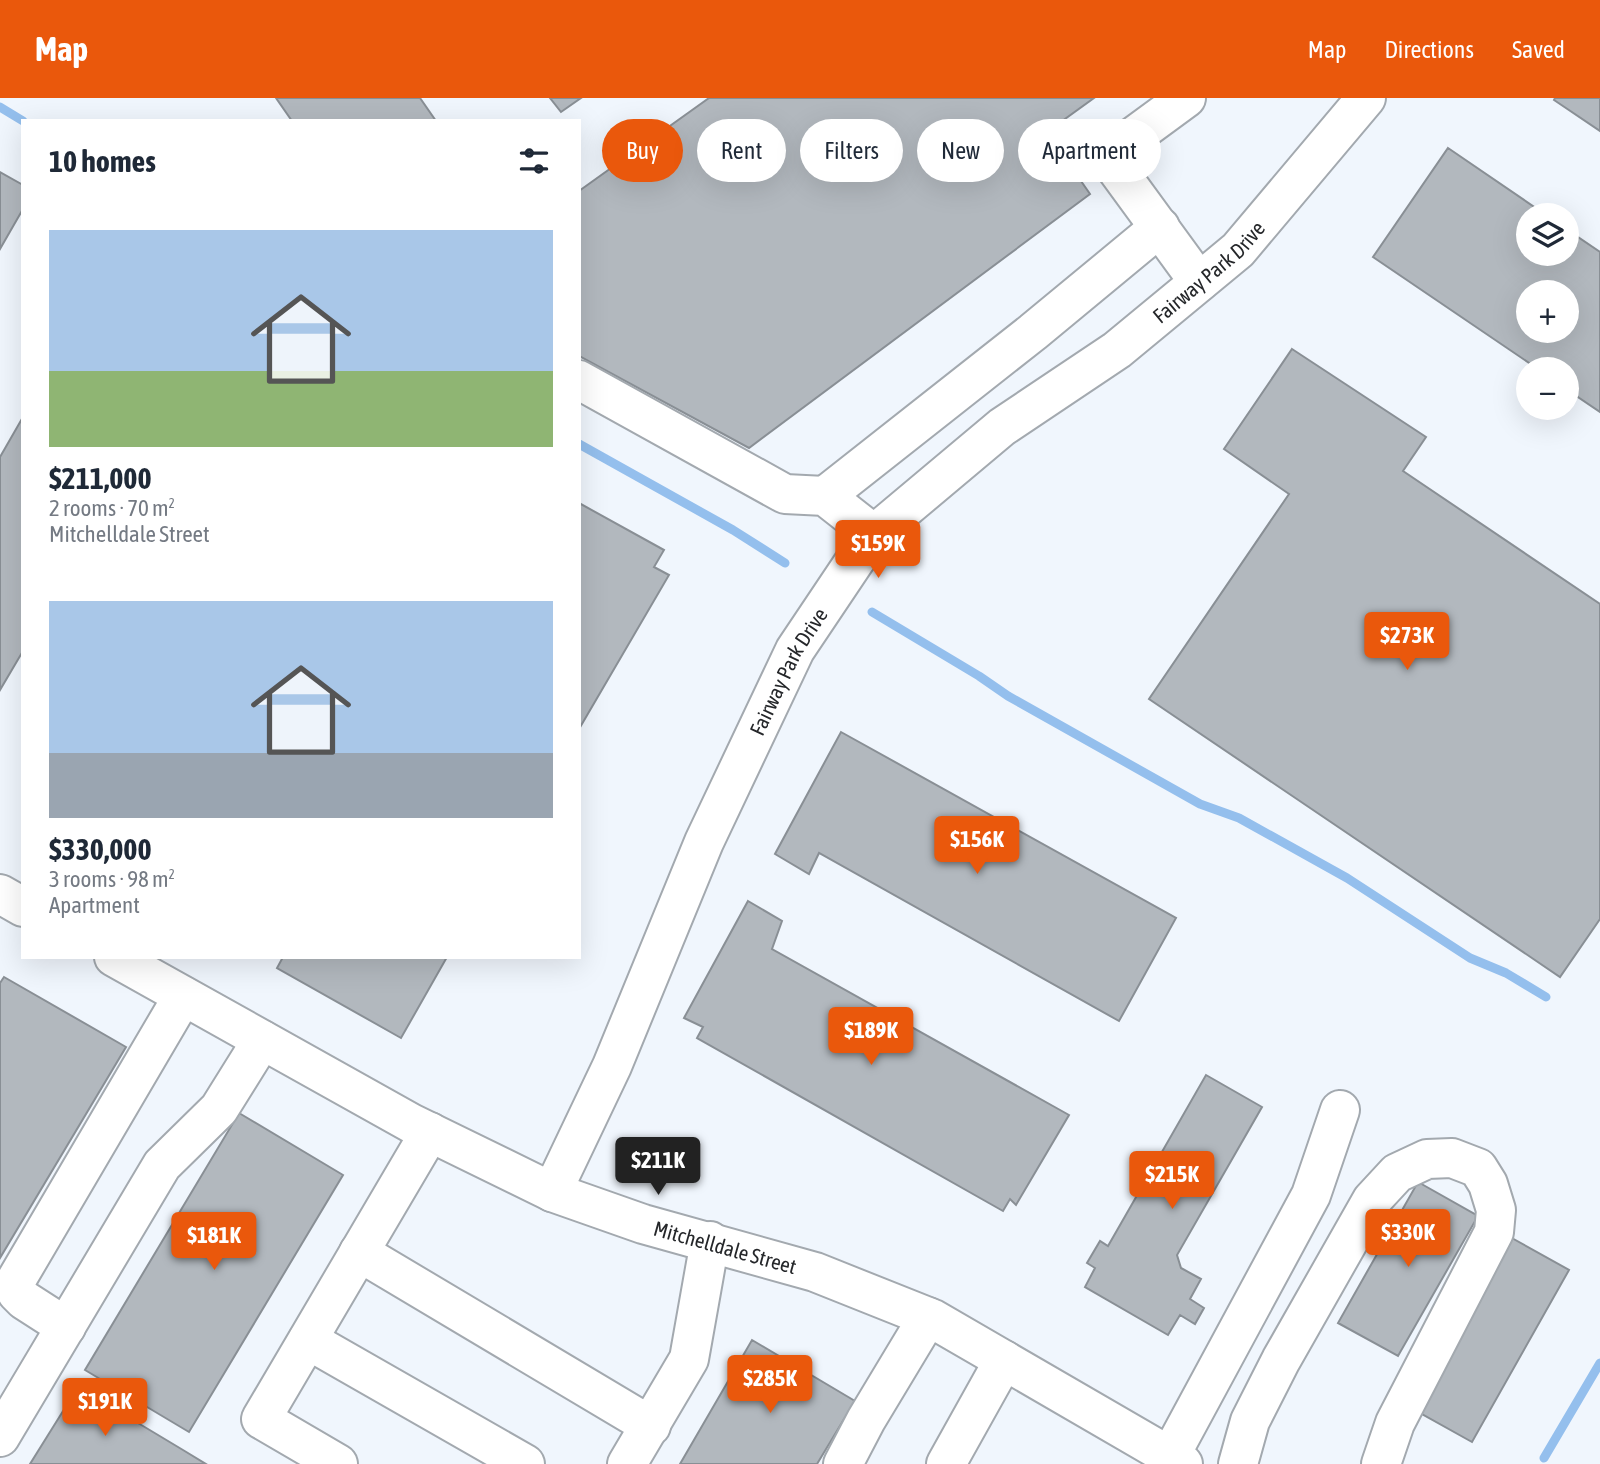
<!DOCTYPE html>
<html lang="en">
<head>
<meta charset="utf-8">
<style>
	:root { --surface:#fff; --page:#f2f2f3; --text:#1f2937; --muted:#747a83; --accent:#ea580c }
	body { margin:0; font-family:"Asap Condensed",sans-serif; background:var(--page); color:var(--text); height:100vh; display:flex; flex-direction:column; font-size:26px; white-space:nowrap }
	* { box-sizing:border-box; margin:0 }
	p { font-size:23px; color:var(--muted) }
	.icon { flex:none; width:38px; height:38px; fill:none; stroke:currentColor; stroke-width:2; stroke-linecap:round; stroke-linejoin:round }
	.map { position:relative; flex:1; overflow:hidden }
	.side { position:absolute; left:21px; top:21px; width:560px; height:840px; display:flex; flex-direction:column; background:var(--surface); border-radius:0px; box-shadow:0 7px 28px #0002 }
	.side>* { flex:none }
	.guide { position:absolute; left:602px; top:21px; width:665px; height:63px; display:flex; gap:14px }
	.tools { position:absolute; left:1516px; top:105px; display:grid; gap:14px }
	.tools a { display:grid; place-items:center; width:63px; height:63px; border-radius:50%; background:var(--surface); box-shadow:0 7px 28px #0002; font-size:35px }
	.price { position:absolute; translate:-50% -60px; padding:0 16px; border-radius:7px; background:var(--accent); color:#fff; font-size:23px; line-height:46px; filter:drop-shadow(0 2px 4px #0008) }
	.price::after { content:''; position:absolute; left:50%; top:42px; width:21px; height:16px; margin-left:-10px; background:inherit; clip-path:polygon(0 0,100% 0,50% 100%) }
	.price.current { background:#222; color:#fff }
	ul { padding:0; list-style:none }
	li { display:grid; align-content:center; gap:14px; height:371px; padding:0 28px }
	li span { display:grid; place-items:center; height:217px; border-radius:0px; color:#555 }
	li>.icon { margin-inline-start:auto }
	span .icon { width:126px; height:126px; fill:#fffc; stroke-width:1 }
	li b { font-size:30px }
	h2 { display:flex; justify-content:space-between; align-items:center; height:84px; padding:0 28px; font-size:30px }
	.tag { padding:0 24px; border-radius:32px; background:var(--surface); box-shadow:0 7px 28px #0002; font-size:24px; line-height:63px }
	.tag.current { background:var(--accent); color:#fff }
	header { display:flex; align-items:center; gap:42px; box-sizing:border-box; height:98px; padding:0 35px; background:var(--accent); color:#fff }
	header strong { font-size:33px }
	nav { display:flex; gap:38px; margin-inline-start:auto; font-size:24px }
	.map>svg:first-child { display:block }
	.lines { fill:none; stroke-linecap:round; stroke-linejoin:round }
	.stream { stroke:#94bfed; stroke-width:9 }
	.building { fill:#b2b8be; stroke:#898f95; stroke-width:2; fill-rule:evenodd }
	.minor-casing { stroke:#a3a9af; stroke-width:42 }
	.minor { stroke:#fff; stroke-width:38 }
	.labels { text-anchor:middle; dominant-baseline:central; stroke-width:5; stroke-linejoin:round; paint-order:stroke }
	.street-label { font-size:21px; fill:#25272a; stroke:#fff }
</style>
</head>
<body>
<header>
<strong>Map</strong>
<nav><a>Map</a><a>Directions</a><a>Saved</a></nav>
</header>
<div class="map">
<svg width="1600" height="1366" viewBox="0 0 1600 1366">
	<rect width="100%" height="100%" fill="#f0f6fd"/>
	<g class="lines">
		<path class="stream" d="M0,9L23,23
			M579,346L733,432L785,465
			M872,514L979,578L1008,598L1200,706L1239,720L1347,780L1470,860L1506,875L1546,899
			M1544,1360L1600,1265"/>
	</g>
	<path class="building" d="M276,0H420L436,23H292Z
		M550,0H581L561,14Z
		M709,0H1094L1047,34L1090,96L749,350L579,258V93Z
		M1555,0H1600V33L1554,2Z
		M1448,50L1546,117H1528V156H1566V131L1600,154V314L1566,291V271H1538L1373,159ZM1528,194H1566V233H1528Z
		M0,74L23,87V111L0,151Z
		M1292,251L1426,339L1403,373L1600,506V821L1560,879L1149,601L1289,396L1224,351Z
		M23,319V553L0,592V359Z
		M579,405L664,452L654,469L669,477L579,631Z
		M841,634L1176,820L1119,923L819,755L809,776L775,756Z
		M748,803L782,823L772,851L1069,1017L1016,1107L1010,1101L1003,1113L697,940L703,929L684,920Z
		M283,859H447L401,940L277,870Z
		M4,879L126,949L0,1160V885Z
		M1206,977L1262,1009L1177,1157L1181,1170L1201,1181L1190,1201L1204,1210L1195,1226L1180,1217L1168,1237L1085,1189L1095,1170L1087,1165L1100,1143L1108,1148Z
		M239,1015L343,1077L189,1334L85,1272Z
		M1418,1084L1478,1118L1398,1258L1338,1225Z
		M1510,1139L1569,1172L1472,1344L1413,1311Z
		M752,1242L855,1303L817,1366H680Z
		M78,1289L183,1352L206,1366H30Z"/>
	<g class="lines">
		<defs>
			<g id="minor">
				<path d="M1186,0L1107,58L1199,184"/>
				<path d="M579,282L785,396L825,398L876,438"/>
				<path d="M825,398L1033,234L1160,129"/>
				<path d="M0,796L23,809"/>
				<path id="s1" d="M114,859L411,1025L552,1094L643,1126L815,1174L933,1221L1183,1366"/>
				<path id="s2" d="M552,1094L612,968L704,744L795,552L856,461L884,428L1002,329L1117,252L1238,152L1366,0"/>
				<path d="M359,1154L651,1328"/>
				<path d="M66,1229L24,1202L17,1195L15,1184L183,898"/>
				<path d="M308,1242L525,1366"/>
				<path d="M0,1339L162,1067L219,1011L262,942"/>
				<path d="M1170,1358L1311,1097L1340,1012"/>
				<path d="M338,1366L261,1321L430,1034"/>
				<path d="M627,1366L689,1261L710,1143"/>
				<path d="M843,1366L866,1322L928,1219"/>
				<path d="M946,1366L1004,1262"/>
				<path d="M1238,1366L1250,1323L1281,1262L1372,1102L1397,1075L1427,1061L1452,1060L1478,1070L1488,1086L1496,1112L1494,1134L1395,1325L1381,1366"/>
			</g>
		</defs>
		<use href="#minor" class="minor-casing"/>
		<use href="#minor" class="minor"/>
	</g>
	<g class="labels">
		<g class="street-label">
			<text stroke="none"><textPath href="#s2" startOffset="1160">Fairway Park Drive</textPath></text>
			<text stroke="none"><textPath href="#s2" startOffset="572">Fairway Park Drive</textPath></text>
			<text stroke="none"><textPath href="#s1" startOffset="679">Mitchelldale Street</textPath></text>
		</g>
	</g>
</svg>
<div class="tools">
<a><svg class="icon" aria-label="layers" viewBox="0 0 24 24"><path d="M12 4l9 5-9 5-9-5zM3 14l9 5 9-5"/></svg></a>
<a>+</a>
<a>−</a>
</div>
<b class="price" style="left:878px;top:482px">$159K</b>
<b class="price" style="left:1407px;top:574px">$273K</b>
<b class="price" style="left:977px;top:778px">$156K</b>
<b class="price" style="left:871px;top:969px">$189K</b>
<b class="price current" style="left:658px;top:1099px">$211K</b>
<b class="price" style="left:1172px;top:1113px">$215K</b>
<b class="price" style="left:1408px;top:1171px">$330K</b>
<b class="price" style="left:214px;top:1174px">$181K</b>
<b class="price" style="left:770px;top:1317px">$285K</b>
<b class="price" style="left:105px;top:1340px">$191K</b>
<div class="guide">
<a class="tag current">Buy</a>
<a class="tag">Rent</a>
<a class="tag">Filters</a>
<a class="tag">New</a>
<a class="tag">Apartment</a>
</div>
<section class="side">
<h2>10 homes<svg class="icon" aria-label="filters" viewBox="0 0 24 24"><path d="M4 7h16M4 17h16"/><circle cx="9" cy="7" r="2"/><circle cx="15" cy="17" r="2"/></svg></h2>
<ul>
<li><span style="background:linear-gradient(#a9c7e8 65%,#8fb573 0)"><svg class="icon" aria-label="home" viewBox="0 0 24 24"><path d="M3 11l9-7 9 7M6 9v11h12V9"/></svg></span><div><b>$211,000</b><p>2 rooms · 70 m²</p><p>Mitchelldale Street</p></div></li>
<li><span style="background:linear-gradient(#a9c7e8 70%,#9aa5b1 0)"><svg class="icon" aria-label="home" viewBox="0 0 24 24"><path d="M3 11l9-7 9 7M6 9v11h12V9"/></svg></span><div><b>$330,000</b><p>3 rooms · 98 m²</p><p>Apartment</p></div></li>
</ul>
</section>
</div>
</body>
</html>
